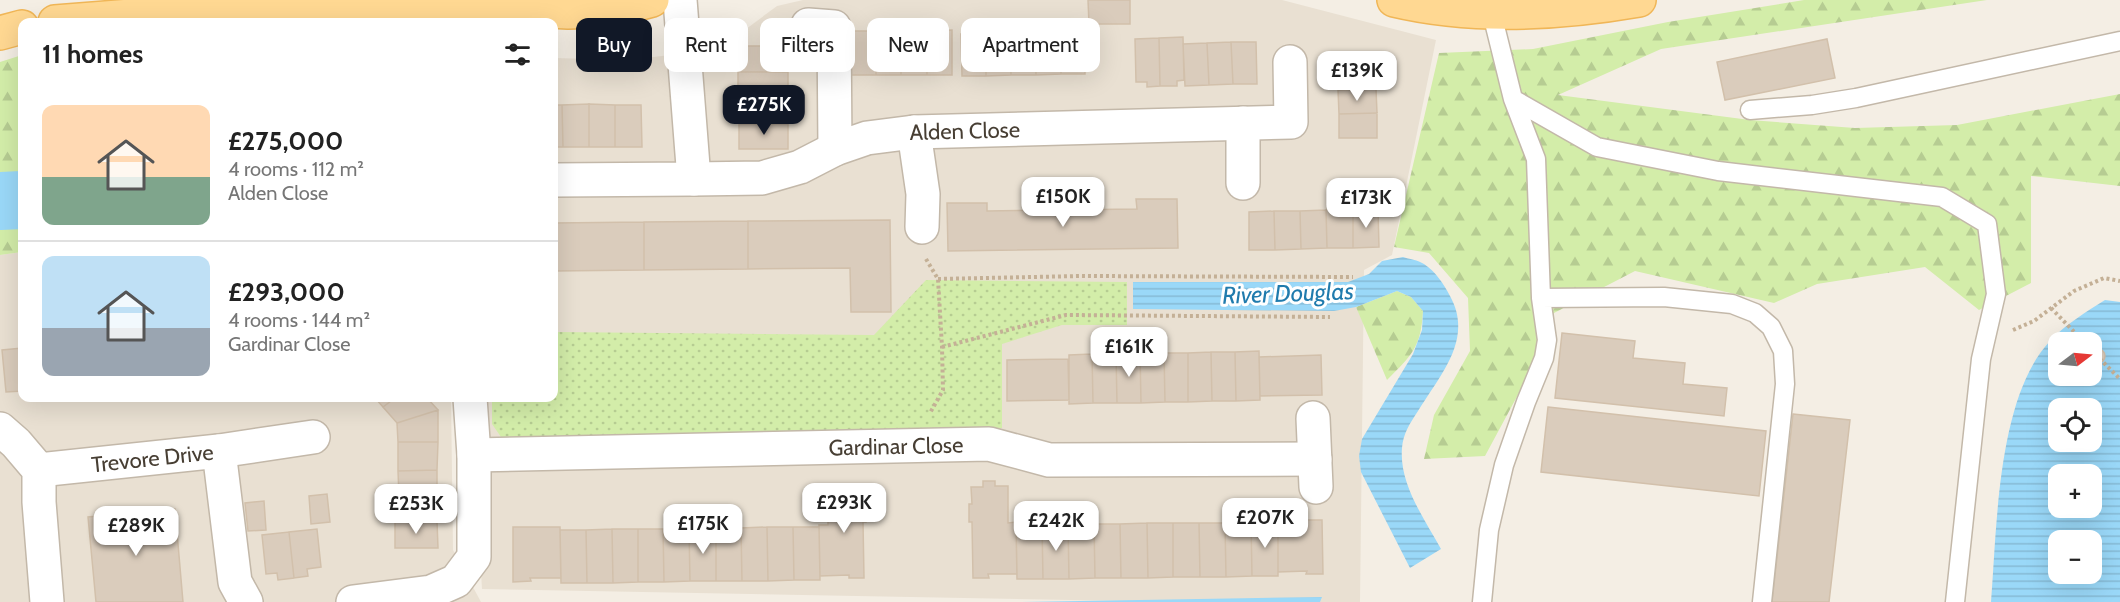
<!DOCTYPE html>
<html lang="en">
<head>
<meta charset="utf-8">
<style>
	:root { --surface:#fff; --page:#f6f6f6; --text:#222; --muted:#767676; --line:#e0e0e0; --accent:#111827 }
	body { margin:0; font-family:Cabin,sans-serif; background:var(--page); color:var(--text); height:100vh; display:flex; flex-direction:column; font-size:22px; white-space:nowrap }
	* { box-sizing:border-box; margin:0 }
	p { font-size:20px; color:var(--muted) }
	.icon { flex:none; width:33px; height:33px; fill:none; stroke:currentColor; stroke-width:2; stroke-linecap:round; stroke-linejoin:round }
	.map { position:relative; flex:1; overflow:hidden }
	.sheet { position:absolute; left:18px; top:18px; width:540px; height:384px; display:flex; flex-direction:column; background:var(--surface); border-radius:12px; box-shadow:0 6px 24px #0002 }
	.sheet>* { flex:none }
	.top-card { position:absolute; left:576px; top:18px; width:570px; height:54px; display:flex; gap:12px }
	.needle { width:39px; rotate:74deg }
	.buttons { position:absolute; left:2048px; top:332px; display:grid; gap:12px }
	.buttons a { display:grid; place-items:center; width:54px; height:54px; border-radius:12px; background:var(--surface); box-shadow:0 6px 24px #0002; font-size:30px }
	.price { position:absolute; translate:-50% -51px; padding:0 14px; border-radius:12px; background:#fff; color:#222; font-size:20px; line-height:39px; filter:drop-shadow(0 2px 3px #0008) }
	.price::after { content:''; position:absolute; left:50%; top:36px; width:18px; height:14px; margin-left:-9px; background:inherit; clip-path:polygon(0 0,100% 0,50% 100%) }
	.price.active { background:var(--accent); color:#fff }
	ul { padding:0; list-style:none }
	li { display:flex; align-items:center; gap:18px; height:150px; padding:0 24px }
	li+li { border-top:2px solid var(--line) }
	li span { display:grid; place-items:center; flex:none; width:168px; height:120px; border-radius:12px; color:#555 }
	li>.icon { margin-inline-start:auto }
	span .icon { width:72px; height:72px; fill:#fffc; stroke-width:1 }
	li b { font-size:26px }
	h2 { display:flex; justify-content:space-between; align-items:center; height:72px; padding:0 24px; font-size:26px }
	.pill { padding:0 21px; border-radius:12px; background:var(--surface); box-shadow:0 6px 24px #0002; font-size:21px; line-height:54px }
	.pill.active { background:var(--accent); color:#fff }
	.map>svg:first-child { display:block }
	.residential { fill:#e9e0d2 }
	.grass { fill:url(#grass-dots) }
	.forest { fill:url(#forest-firs) }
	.water { fill:url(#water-rules); fill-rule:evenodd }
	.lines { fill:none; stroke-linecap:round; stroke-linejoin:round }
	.river { stroke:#9ad8f8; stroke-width:58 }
	.building { fill:#daccbc; stroke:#d2c0ab; stroke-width:1.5 }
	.lane-casing { stroke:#c3b8a9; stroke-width:21 }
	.street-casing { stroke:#c3b8a9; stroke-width:36 }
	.primary-casing { stroke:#f0b657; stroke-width:36 }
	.path { stroke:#c4b096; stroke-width:4; stroke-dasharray:3 3; stroke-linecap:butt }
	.lane { stroke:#fff; stroke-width:18 }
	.street { stroke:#fff; stroke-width:33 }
	.primary { stroke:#ffd892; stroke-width:33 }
	.labels { text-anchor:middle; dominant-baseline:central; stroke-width:6; stroke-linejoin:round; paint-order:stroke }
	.street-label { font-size:22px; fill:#473e33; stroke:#fff }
	.water-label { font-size:24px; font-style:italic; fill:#207bad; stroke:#fff }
</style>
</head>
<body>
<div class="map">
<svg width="2120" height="602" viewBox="0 0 2120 602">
	<defs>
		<pattern id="grass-dots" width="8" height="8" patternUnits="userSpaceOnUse" patternTransform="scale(1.5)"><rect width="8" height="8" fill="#d3eda9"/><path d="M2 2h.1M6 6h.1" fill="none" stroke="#b6cc92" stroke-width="1.8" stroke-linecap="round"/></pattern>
		<pattern id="forest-firs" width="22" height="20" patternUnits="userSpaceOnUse" patternTransform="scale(1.5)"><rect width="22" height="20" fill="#d3eda9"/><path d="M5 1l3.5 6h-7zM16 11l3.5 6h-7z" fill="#b6cc92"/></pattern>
		<pattern id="water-rules" width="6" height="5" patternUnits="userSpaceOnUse" patternTransform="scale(1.5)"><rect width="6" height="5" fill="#9ad8f8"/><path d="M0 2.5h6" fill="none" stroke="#86bad5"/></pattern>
	</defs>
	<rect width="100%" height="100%" fill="#f4eee4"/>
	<path class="residential" d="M803,0H1282L1436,40L1392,255L1364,270L1360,602H1180L482,589L471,398H554V58L629,60L719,49L777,6Z
		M22,252V398H451L453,550L481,602H0V255Z"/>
	<path class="grass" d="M926,280L1127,282V325H1062L1002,344V428L501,437L492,424V398H554V332L874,335Z"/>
	<path class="forest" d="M1804,0H1987L1661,49L1558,95L1750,120L1855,128L1957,125L2120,94V186L2031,176V283L1979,310L1925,267L1817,284L1774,303L1635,271L1554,313L1536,361L1485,456L1424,459L1434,415L1470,351L1468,298L1429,253L1394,247L1439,53L1533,49L1668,22Z
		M22,55V252L0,255V62Z
		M1397,291L1411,297L1423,311C1421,347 1412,355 1387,380L1356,307Z"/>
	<path class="water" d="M1403,257C1409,259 1418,260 1424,264C1435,271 1444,284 1450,296C1474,339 1440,375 1418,411C1410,423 1403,434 1402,448C1399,484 1424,518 1441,549L1410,568L1361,472L1359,456L1362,439L1413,354L1422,330L1423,311L1411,297L1397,291L1356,307L1334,311L1133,309V282H1348L1369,274L1382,261Z
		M2105,300L2120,302V602H1991C1997,528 1997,397 2050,341C2066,324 2086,312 2105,300ZM2058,342H2091V375H2058ZM2058,408H2091V441H2058ZM2058,474H2091V507H2058ZM2058,540H2091V573H2058Z
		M1322,597L1320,602H1021Z"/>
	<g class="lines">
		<path class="river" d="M0,201L22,200"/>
	</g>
	<path class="building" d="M1088,0H1130V24H1089Z
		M952,30V75H927V31Z
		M850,31H876V75H851Z
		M876,31H901V75H876Z
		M901,31H927V75H901Z
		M1085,32V74H1061L1060,33Z
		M1010,33H1035L1036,75H1011Z
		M1010,33L1011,75L986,76V34Z
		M1035,33H1060L1061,74L1036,75Z
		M961,34H986V76H962Z
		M1183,37L1184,80L1177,81V86H1160L1159,38Z
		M1159,38L1160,86L1147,87V82H1136L1135,39Z
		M1827,39L1835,78L1725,100L1717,62Z
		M1231,42H1256L1257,84H1233Z
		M1231,42L1233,84L1209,85L1207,43Z
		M1207,43L1209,85L1185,86L1183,44Z
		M739,46H788V72H738Z
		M1375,65L1376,89L1338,90V66Z
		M738,72H788V98H738Z
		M1376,89L1377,113L1339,114L1338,90Z
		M738,98H788V124H739Z
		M589,104L615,105V147H589Z
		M589,104V147H563L562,105Z
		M554,105H562L563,147H554Z
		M615,105H641L642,147H615Z
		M1377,113V138H1339V114Z
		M739,124H788V149H739Z
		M1136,199H1177L1178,248L948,251L947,203H987V211L1137,209Z
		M1378,209L1379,247L1353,248V210Z
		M1326,210H1353V248H1327Z
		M1326,210L1327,248L1301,249L1300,211Z
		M1274,211H1300L1301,249L1275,250Z
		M1274,211L1275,250H1249V212Z
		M890,220L891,312H851L850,268L748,269V221Z
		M748,221V269L644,270V222Z
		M644,222V270L554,271V223Z
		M1562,333L1635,341L1633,358L1685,363L1683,384L1727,388L1724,416L1555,398Z
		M22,348V391L6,392L2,350Z
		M2091 356a7 7 0 1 1 14 0a7 7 0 1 1-14 0Z
		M1259,351L1260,400L1236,401L1235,352Z
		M1211,352H1235L1236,401H1212Z
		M1211,352L1212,401L1188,402V353Z
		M1140,353H1164L1165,402L1141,403Z
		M1140,353L1141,403H1117L1116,354Z
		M1164,353H1188V402H1165Z
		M1092,354H1116L1117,403H1093Z
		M1092,354L1093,403L1069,404V355Z
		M1321,355L1322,395L1260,396L1259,357Z
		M1068,359L1069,400L1007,401V360Z
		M375,398H395L383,407Z
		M395,398H427L438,410L397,423L383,407Z
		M1548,407L1766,431L1759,496L1541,472Z
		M438,410V442H398L397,423Z
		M1793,414L1850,420L1829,602H1772Z
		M398,442H438L437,470L398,471Z
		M437,470V495L399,496L398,471Z
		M983,481H995V486H1008V523L1016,522L1017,574H988L989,578H973L972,522H969V504H972L971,487H983Z
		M828,488H864V506H867L866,522H863L864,578H849V575L820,576L819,525H828Z
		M327,494L330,522L311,524L309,496Z
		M437,495V521H395L394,496Z
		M264,501L266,530L248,531L245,503Z
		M175,509L183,602H96L88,517Z
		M1278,520H1322L1323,574H1306L1307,571L1278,572Z
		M395,521H437L438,548H395Z
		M1251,522L1252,576L1226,577L1225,523Z
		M1251,522H1278V576H1252Z
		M1147,523L1148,578H1121L1120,524Z
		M1147,523H1173V577L1148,578Z
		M1173,523H1199L1200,577H1173Z
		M1199,523H1225L1226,577H1200Z
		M1068,524L1069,579H1043L1042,525Z
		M1068,524H1094L1095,578L1069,579Z
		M1094,524H1120L1121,578H1095Z
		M1016,525H1042L1043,579H1017Z
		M513,527H560L561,578H530L531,581L513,582Z
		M767,527H793L794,580L768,581Z
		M767,527L768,581H742L741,528Z
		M793,527H819L820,580H794Z
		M716,528H741L742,581H716Z
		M716,528V581H690L689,529Z
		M317,529L321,567L307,569L308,576L294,578L289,532Z
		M612,529H638V582L613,583Z
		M612,529L613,583H587L586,530Z
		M638,529H663L664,582H638Z
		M663,529H689L690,581L664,582Z
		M560,530H586L587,583H561Z
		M289,532L294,578L278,580L277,573L266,574L262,535Z"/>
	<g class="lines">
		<defs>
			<path id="lane" d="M1492,14L1513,99L1536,159L1541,298L1664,297L1732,304L1755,313L1771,327L1783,351L1785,384L1762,602
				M1513,99L1597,147L1718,171L1942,197L1987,224L1996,294L1981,359L1955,602
				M1750,110L1812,105L1856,98L2120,41
				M1482,602L1489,530L1504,465L1526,402L1544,358L1547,340L1541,298"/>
			<g id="street">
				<path d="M808,25L834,27L835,149"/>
				<path d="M1243,123V183"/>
				<path d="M914,132L923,194L922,227"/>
				<path id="s1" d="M694,179L762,178L800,167L835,149L867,138L914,132L1291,122L1290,62"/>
				<path d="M554,180L694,179L680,0"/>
				<path d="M1313,418L1316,487"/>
				<path d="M0,429L16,443L39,470V502L47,602"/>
				<path d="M219,451L313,437"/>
				<path id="s2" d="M474,455L989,444L1049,460L1315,459"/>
				<path id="s3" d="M39,470L219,451L235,582L246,602"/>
				<path d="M353,602L431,592L456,581L474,557V455L470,398"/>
			</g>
			<path id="primary" d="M1394,0C1474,19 1558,14 1639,0
				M55,22L206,10L346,6L435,5L568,12L599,11L618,9L652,0
				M0,33L22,27"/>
		</defs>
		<use href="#lane" class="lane-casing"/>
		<use href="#street" class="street-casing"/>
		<use href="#primary" class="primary-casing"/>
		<path class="path" d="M926,259L938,279L942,347L943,390L930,413
			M938,279L1081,276L1353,277
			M2051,308L2084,342
			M2013,330L2034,321L2074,291L2104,278L2120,281
			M942,347L1066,315L1330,317
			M2091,350L2120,379"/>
		<use href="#lane" class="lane"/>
		<use href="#street" class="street"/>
		<use href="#primary" class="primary"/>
	</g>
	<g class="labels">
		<g class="street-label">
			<text stroke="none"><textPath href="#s1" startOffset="279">Alden Close</textPath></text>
			<text stroke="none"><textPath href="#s2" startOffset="422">Gardinar Close</textPath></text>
			<text stroke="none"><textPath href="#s3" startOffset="114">Trevore Drive</textPath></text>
		</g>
		<g class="water-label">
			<text transform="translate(1288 293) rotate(-2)">River Douglas</text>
		</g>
	</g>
</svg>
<div class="buttons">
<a><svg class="needle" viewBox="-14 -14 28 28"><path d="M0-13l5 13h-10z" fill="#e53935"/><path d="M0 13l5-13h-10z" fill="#767676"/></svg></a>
<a><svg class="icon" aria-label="locate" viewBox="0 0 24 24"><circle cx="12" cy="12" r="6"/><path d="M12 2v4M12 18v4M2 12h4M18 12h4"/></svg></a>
<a>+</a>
<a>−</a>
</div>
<b class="price" style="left:1357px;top:102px">£139K</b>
<b class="price active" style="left:764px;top:136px">£275K</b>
<b class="price" style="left:1063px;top:228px">£150K</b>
<b class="price" style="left:1366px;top:229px">£173K</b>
<b class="price" style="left:1129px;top:378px">£161K</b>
<b class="price" style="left:844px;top:534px">£293K</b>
<b class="price" style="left:416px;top:535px">£253K</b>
<b class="price" style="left:1265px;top:549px">£207K</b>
<b class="price" style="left:1056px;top:552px">£242K</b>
<b class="price" style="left:703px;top:555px">£175K</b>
<b class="price" style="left:136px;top:557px">£289K</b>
<div class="top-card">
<a class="pill active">Buy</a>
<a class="pill">Rent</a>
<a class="pill">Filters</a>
<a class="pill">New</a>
<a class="pill">Apartment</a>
</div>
<section class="sheet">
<h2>11 homes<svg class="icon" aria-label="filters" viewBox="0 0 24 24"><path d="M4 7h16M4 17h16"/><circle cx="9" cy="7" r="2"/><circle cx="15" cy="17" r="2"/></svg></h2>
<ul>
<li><span style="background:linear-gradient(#ffd9b3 60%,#7fa58c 0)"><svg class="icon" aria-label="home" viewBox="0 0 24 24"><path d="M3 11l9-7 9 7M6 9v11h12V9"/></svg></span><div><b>£275,000</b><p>4 rooms · 112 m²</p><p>Alden Close</p></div></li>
<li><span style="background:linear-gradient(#bfe0f5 60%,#9aa5b1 0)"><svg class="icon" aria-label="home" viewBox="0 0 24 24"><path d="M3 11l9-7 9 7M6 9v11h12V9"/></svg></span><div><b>£293,000</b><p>4 rooms · 144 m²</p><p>Gardinar Close</p></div></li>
</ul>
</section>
</div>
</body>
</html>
